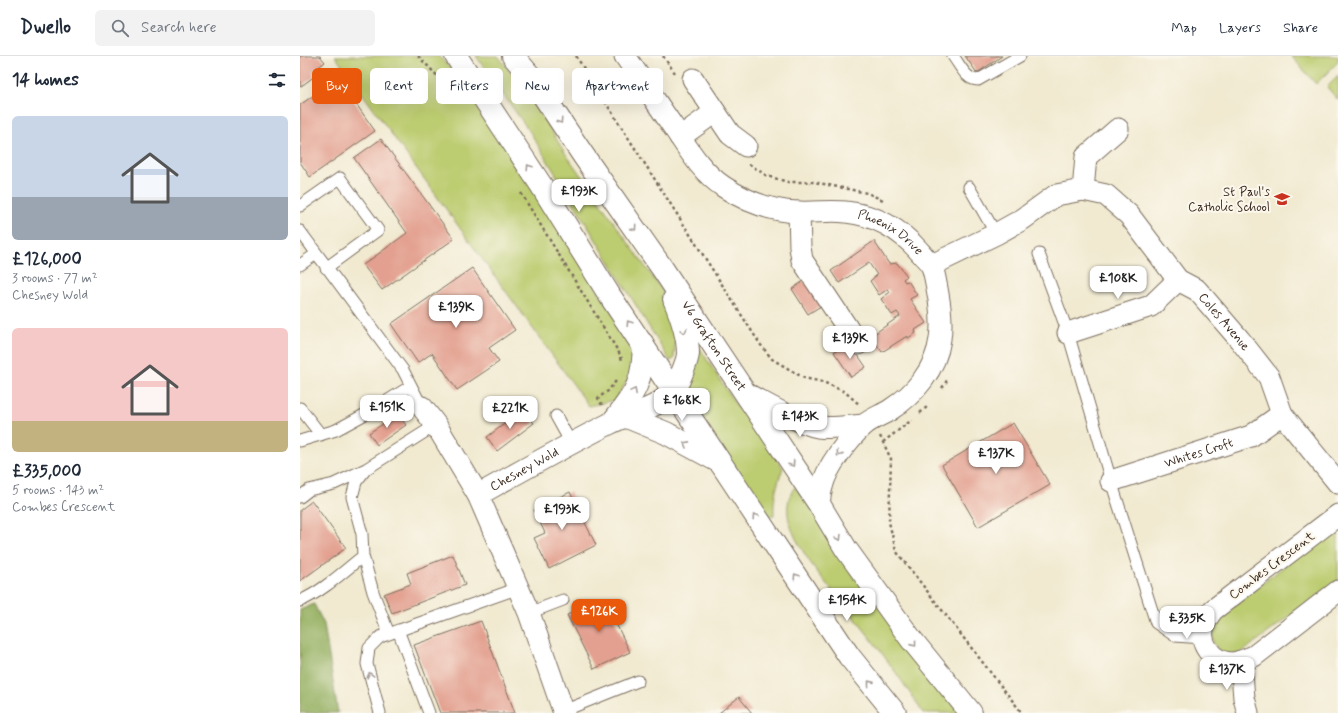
<!DOCTYPE html>
<html lang="en">
<head>
<meta charset="utf-8">
<style>
	:root { --surface:#fff; --page:#f2f2f3; --text:#1f2937; --muted:#747a83; --line:#e0e1e3; --accent:#ea580c }
	body { margin:0; font-family:Mynerve,sans-serif; background:var(--page); color:var(--text); height:100vh; display:flex; flex-direction:column; font-size:15px; white-space:nowrap }
	* { box-sizing:border-box; margin:0 }
	p { font-size:13px; color:var(--muted) }
	.icon { flex:none; width:22px; height:22px; fill:none; stroke:currentColor; stroke-width:2; stroke-linecap:round; stroke-linejoin:round }
	.map { position:relative; flex:1; overflow:hidden }
	.drawer { display:flex; flex-direction:column; background:var(--surface); width:300px }
	.drawer>* { flex:none }
	.hud { position:absolute; left:12px; top:12px; width:380px; height:36px; display:flex; gap:8px }
	.price { position:absolute; translate:-50% -34px; padding:0 9px; border-radius:8px; background:#fff; color:#222; font-size:13px; line-height:26px; filter:drop-shadow(0 1px 2px #0008) }
	.price::after { content:''; position:absolute; left:50%; top:24px; width:12px; height:9px; margin-left:-6px; background:inherit; clip-path:polygon(0 0,100% 0,50% 100%) }
	.price.on { background:var(--accent); color:#fff }
	ul { padding:0; list-style:none }
	li { display:grid; align-content:center; gap:8px; height:212px; padding:0 12px }
	li span { display:grid; place-items:center; height:124px; border-radius:6px; color:#555 }
	li>.icon { margin-inline-start:auto }
	span .icon { width:72px; height:72px; fill:#fffc; stroke-width:1 }
	li b { font-size:17px }
	h2 { display:flex; justify-content:space-between; align-items:center; height:48px; padding:0 12px; font-size:17px }
	.chip { padding:0 14px; border-radius:6px; background:var(--surface); box-shadow:0 4px 16px #0002; font-size:14px; line-height:36px }
	.chip.on { background:var(--accent); color:#fff }
	header { display:flex; align-items:center; gap:24px; box-sizing:border-box; height:56px; padding:0 20px; background:var(--surface); border-bottom:1px solid var(--line) }
	header strong { font-size:19px }
	nav { display:flex; gap:22px; margin-inline-start:auto; font-size:14px }
	.search { width:280px; height:36px; background:var(--page); display:flex; align-items:center; gap:10px; box-sizing:border-box; padding:0 14px; border-radius:6px; color:var(--muted); font-size:15px }
	main { display:flex; flex:1; min-height:0 }
	.map>svg:first-child { display:block }
	.green { fill:#bccc6f; stroke:#7c7b46 }
	.forest { fill:#95b062; stroke:#686d40 }
	.building { fill:#e3a090 }
	.lines { fill:none; stroke-linecap:round; stroke-linejoin:round }
	.lane-casing { stroke:#7b6d5d; stroke-width:13 }
	.street-casing { stroke:#7b6d5d; stroke-width:23 }
	.secondary-casing { stroke:#7b6d5d; stroke-width:24 }
	.path { stroke:#7b6d5d; stroke-width:2.5; stroke-dasharray:3 3; stroke-linecap:butt }
	.lane { stroke:#fff; stroke-width:11 }
	.street { stroke:#fff; stroke-width:21 }
	.secondary { stroke:#fff; stroke-width:22 }
	.oneway { stroke:#a79f9a }
	.labels { text-anchor:middle; dominant-baseline:central; stroke-width:4; stroke-linejoin:round; paint-order:stroke }
	.poi-label { font-size:13px; fill:#3b2a1e; stroke:#fbf7ec; text-anchor:end }
	.street-label { font-size:13px; fill:#3b2a1e; stroke:#fbf7ec }
</style>
</head>
<body>
<header>
<strong>Dwello</strong>
<div class="search"><svg class="icon" aria-label="search" viewBox="0 0 24 24"><circle cx="10" cy="10" r="6"/><path d="M15 15l6 6"/></svg>Search here</div>
<nav><a>Map</a><a>Layers</a><a>Share</a></nav>
</header>
<main>
<section class="drawer">
<h2>14 homes<svg class="icon" aria-label="filters" viewBox="0 0 24 24"><path d="M4 7h16M4 17h16"/><circle cx="9" cy="7" r="2"/><circle cx="15" cy="17" r="2"/></svg></h2>
<ul>
<li><span style="background:linear-gradient(#c9d6e8 65%,#9aa5b1 0)"><svg class="icon" aria-label="home" viewBox="0 0 24 24"><path d="M3 11l9-7 9 7M6 9v11h12V9"/></svg></span><div><b>£126,000</b><p>3 rooms · 77 m²</p><p>Chesney Wold</p></div></li>
<li><span style="background:linear-gradient(#f6c9c9 75%,#c2b280 0)"><svg class="icon" aria-label="home" viewBox="0 0 24 24"><path d="M3 11l9-7 9 7M6 9v11h12V9"/></svg></span><div><b>£335,000</b><p>5 rooms · 143 m²</p><p>Combes Crescent</p></div></li>
</ul>
</section>
<div class="map">
<svg width="1038" height="657" viewBox="0 0 1038 657">
	<rect width="100%" height="100%" fill="#fbf7ec"/>
	<filter id="ink" filterUnits="userSpaceOnUse"><feTurbulence type="fractalNoise" baseFrequency=".025" numOctaves="2"/><feDisplacementMap in="SourceGraphic" scale="8" xChannelSelector="R" yChannelSelector="G"/><feConvolveMatrix kernelMatrix="1 2 1 2 8 2 1 2 1" color-interpolation-filters="sRGB"/></filter>
	<filter id="wash" filterUnits="userSpaceOnUse"><feTurbulence type="fractalNoise" baseFrequency=".012" numOctaves="4" result="noise"/><feDisplacementMap in="SourceGraphic" scale="16" xChannelSelector="R" yChannelSelector="G"/><feGaussianBlur stdDeviation="0.9" result="paint"/><feColorMatrix in="noise" values="0 0 0 0 0 0 0 0 0 0 0 0 0 0 0 0 0 1.4 0 .05"/><feComposite in="paint" operator="in"/></filter>
	<g filter="url(#wash)">
		<rect width="100%" height="100%" fill="#f1ead1"/>
		<path class="green" d="M35,0H138L167,28L331,286L333,315L315,344L289,350Z
			M176,0H198L235,48L265,97L359,230C363,237 370,245 372,252C378,267 375,288 374,303L370,305L230,76Z
			M991,0H1038V6L1016,28Z
			M1038,20V44L1027,31Z
			M392,280L438,352L451,362L483,412C477,428 473,441 474,459L471,460L466,458L383,333Z
			M495,431L665,657H623C602,624 578,591 554,561C533,535 502,502 491,471C486,458 486,442 495,431Z
			M1038,468V525L939,598L922,597L913,587L912,567Z"/>
		<path class="forest" d="M14,548L24,568L38,657H0V554Z"/>
		<g id="blocks">
			<path class="building" d="M0,0H20L25,6L12,16L15,20L0,31Z
				M665,0H702L677,17Z
				M38,22L75,75L10,121L0,106V49Z
				M81,83L154,183L82,234L63,209L107,177L54,102Z
				M574,185L589,208L597,207L607,220L603,223L605,226L608,225L617,239L610,243L626,267L615,274L616,277L608,282L607,280L582,296L571,280L600,260L597,256L592,259L581,243L590,236L588,233L579,239L570,225L577,219L569,207L539,227L531,215Z
				M172,212L215,274L189,292L199,306L157,334L132,297L118,307L91,268Z
				M508,222L524,248L508,258L492,233Z
				M549,286L566,311L551,321L534,296Z
				M223,354L234,367L197,395L187,381Z
				M98,358L106,369L77,389L69,377Z
				M713,367L750,429L678,471L642,409Z
				M270,436L296,489L249,513L234,482L245,477L234,454Z
				M12,445L46,492L0,525V454Z
				M153,499L165,529L92,557L84,538L111,528L107,517Z
				M303,541L330,596L294,613L267,559Z
				M181,565L215,657H140L114,589Z
				M439,641L452,657H419Z"/>
		</g>
	</g>
	<g filter="url(#ink)">
		<use href="#blocks" fill-opacity="0" stroke="#7b6d5d" stroke-width="1"/>
		<g class="lines">
			<defs>
				<path id="lane" d="M653,0C660,9 666,24 678,24L720,0
					M669,131L696,178
					M0,150L40,122L78,174L26,212
					M0,175L103,314L122,351
					M739,198L768,277L811,425L856,567L875,580L903,582
					M0,209L16,198
					M0,352L21,379
					M256,360L271,387
					M0,385L36,374L71,355L111,330
					M66,413L56,426L52,441L62,478L63,500L73,536L89,578
					M0,441L9,434L34,428L66,413L136,369
					M0,545C23,535 43,516 63,500
					M229,557L263,544
					M98,574L129,657
					M263,655L338,625
					M80,657L67,608L69,592L80,581L219,532"/>
				<g id="street">
					<path id="s1" d="M325,0C341,23 356,46 372,69C387,91 401,116 424,131C447,146 471,155 498,156C514,157 530,154 546,156C576,159 600,173 620,196C623,200 628,204 631,209C633,212 634,218 635,222C639,242 643,263 640,283C636,313 615,338 590,354C582,359 571,363 564,369C548,383 526,412 522,431C520,437 520,443 519,448"/>
					<path d="M393,23L430,78L446,90"/>
					<path d="M380,81L415,56"/>
					<path d="M783,134L786,101L818,73"/>
					<path d="M499,156L500,191L502,204L558,288"/>
					<path id="s2" d="M632,209L696,178L723,163L756,139L783,134L806,139L829,159L878,224L897,234L940,284L969,321L982,358L1038,427"/>
					<path d="M768,277L851,250L878,224"/>
					<path d="M447,338C466,348 498,367 518,371C533,373 549,370 564,369"/>
					<path d="M122,351L136,369L178,439L229,557L264,657"/>
					<path d="M312,366C335,337 344,326 343,287"/>
					<path id="s3" d="M811,425L951,380L982,358"/>
					<path id="s4" d="M178,439C221,415 265,390 309,368C333,356 355,354 374,335"/>
					<path d="M1038,459L913,554C909,559 906,563 904,570C898,587 912,606 931,607C939,607 946,603 954,600L1038,535"/>
					<path d="M941,605L944,642L948,657"/>
				</g>
				<g id="secondary">
					<path d="M156,0L241,129L310,240L477,492L549,600L595,657"/>
					<path id="s5" d="M213,0L231,21L283,99L362,212L519,448L546,493L611,583L671,657"/>
					<path d="M374,335C378,326 388,306 388,297C388,279 381,260 374,243"/>
					<path d="M327,361L366,377L418,405"/>
				</g>
			</defs>
			<use href="#lane" class="lane-casing"/>
			<use href="#street" class="street-casing"/>
			<use href="#secondary" class="secondary-casing"/>
			<path class="path" d="M118,0L158,41
				M276,0L460,288L472,303L504,322L523,326L545,336L560,349
				M363,0L375,17
				M449,108L467,120L488,126H514L567,137L583,144
				M221,137L321,300L322,305
				M642,332L648,323
				M302,349L298,342L308,335L316,325
				M620,357L628,350
				M580,380L591,403L589,466L596,495L722,657
				M583,386L612,364"/>
			<use href="#lane" class="lane"/>
			<use href="#street" class="street"/>
			<use href="#secondary" class="secondary"/>
		</g>
		<defs><path id="oneway-chevron" d="M-2-3.5L2.5 0L-2 3.5" fill="none" stroke-width="1.6" stroke-linecap="round" stroke-linejoin="round"/></defs>
		<g class="oneway">
			<use href="#oneway-chevron" transform="translate(260 65) rotate(56)"/>
			<use href="#oneway-chevron" transform="translate(229 111) rotate(-123)"/>
			<use href="#oneway-chevron" transform="translate(334 172) rotate(55)"/>
			<use href="#oneway-chevron" transform="translate(329 267) rotate(-124)"/>
			<use href="#oneway-chevron" transform="translate(384 275) rotate(76)"/>
			<use href="#oneway-chevron" transform="translate(334 335) rotate(-62)"/>
			<use href="#oneway-chevron" transform="translate(386 388) rotate(-151)"/>
			<use href="#oneway-chevron" transform="translate(539 398) rotate(125)"/>
			<use href="#oneway-chevron" transform="translate(492 408) rotate(57)"/>
			<use href="#oneway-chevron" transform="translate(455 460) rotate(-123)"/>
			<use href="#oneway-chevron" transform="translate(539 482) rotate(59)"/>
			<use href="#oneway-chevron" transform="translate(496 520) rotate(-124)"/>
			<use href="#oneway-chevron" transform="translate(614 588) rotate(51)"/>
			<use href="#oneway-chevron" transform="translate(70 619) rotate(-105)"/>
			<use href="#oneway-chevron" transform="translate(570 627) rotate(-129)"/>
		</g>
	</g>
	<defs>
		<symbol id="school-bare" viewBox="-9 -9 18 18"><path d="M0-5L7-2L0 1L-7-2ZM-4 1L0 2.5L4 1V4Q0 6-4 4Z" fill="#c8321e" stroke="#fbf7ec" stroke-width="2.5" paint-order="stroke"/></symbol>
	</defs>
	<g fill-rule="evenodd">
		<use href="#school-bare" x="971" y="132" width="22" height="22"/>
	</g>
	<g class="labels">
		<g class="poi-label">
			<text x="970" y="136">St Paul's<tspan x="970" dy="15">Catholic School</tspan></text>
		</g>
		<g class="street-label">
			<text stroke="none"><textPath href="#s1" startOffset="342">Phoenix Drive</textPath></text>
			<text stroke="none"><textPath href="#s2" startOffset="369">Coles Avenue</textPath></text>
			<text stroke="none"><textPath href="#s5" startOffset="353">V6 Grafton Street</textPath></text>
			<text stroke="none"><textPath href="#s3" startOffset="92">Whites Croft</textPath></text>
			<text stroke="none"><textPath href="#s4" startOffset="53">Chesney Wold</textPath></text>
			<text transform="translate(972 510) rotate(-37)">Combes Crescent</text>
		</g>
	</g>
</svg>
<b class="price" style="left:279px;top:157px">£193K</b>
<b class="price" style="left:818px;top:244px">£108K</b>
<b class="price" style="left:156px;top:273px">£139K</b>
<b class="price" style="left:550px;top:304px">£139K</b>
<b class="price" style="left:382px;top:366px">£168K</b>
<b class="price" style="left:87px;top:373px">£151K</b>
<b class="price" style="left:210px;top:374px">£221K</b>
<b class="price" style="left:500px;top:382px">£143K</b>
<b class="price" style="left:696px;top:419px">£137K</b>
<b class="price" style="left:262px;top:475px">£193K</b>
<b class="price" style="left:547px;top:566px">£154K</b>
<b class="price on" style="left:299px;top:577px">£126K</b>
<b class="price" style="left:887px;top:584px">£335K</b>
<b class="price" style="left:927px;top:635px">£137K</b>
<div class="hud">
<a class="chip on">Buy</a>
<a class="chip">Rent</a>
<a class="chip">Filters</a>
<a class="chip">New</a>
<a class="chip">Apartment</a>
</div>
</div>
</main>
</body>
</html>
